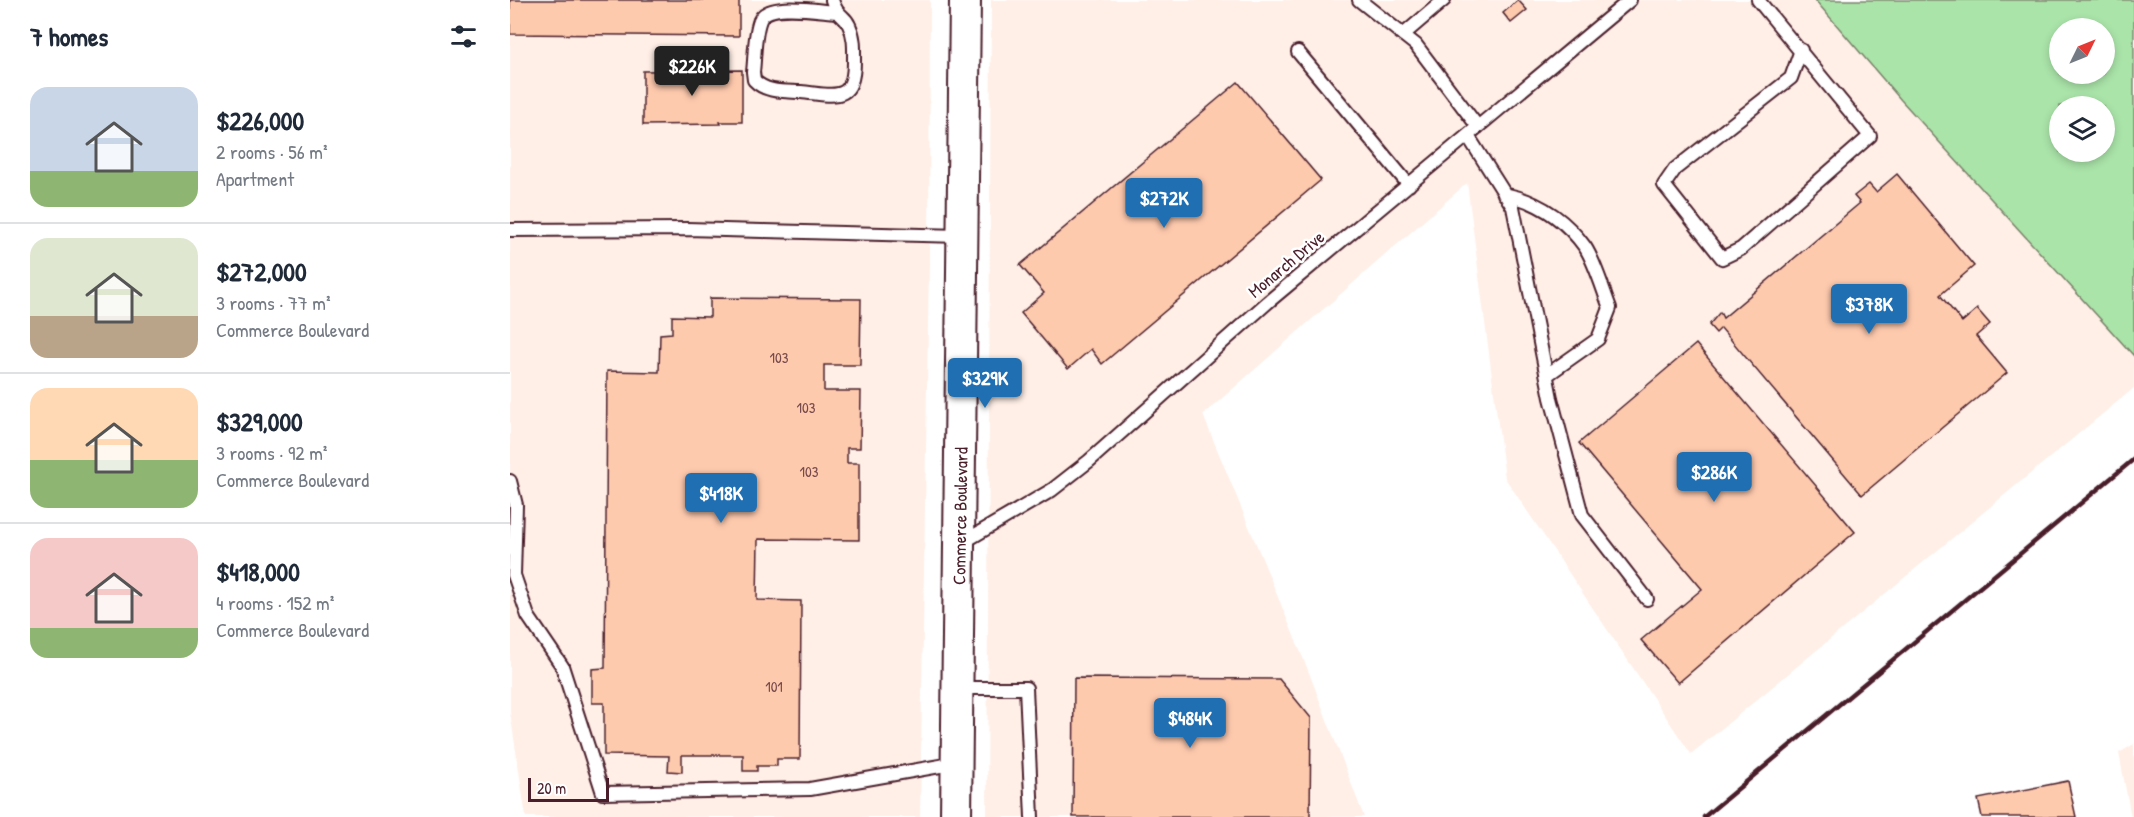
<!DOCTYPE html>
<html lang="en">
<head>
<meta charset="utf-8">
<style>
	:root { --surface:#fff; --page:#f2f2f3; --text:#1f2937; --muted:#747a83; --line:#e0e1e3; --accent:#1f6fb2 }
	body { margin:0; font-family:"Patrick Hand",sans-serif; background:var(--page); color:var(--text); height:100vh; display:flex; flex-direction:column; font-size:22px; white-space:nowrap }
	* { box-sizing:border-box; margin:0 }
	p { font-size:20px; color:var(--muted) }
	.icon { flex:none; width:33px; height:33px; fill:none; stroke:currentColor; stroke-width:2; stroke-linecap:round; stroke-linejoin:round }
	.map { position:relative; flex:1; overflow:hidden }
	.drawer { display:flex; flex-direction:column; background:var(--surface); width:510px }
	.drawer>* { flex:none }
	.needle { width:39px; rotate:47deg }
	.buttons { position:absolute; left:1539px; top:18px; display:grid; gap:12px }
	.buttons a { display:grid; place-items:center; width:66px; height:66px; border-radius:50%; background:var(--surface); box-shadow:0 3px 9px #0003; font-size:30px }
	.scale { position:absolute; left:18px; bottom:15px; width:81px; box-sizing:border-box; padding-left:6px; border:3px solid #4a1f2b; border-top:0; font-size:16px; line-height:21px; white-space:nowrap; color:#4a1f2b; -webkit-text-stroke:4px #fff; paint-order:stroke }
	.price { position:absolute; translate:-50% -51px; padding:0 14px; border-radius:6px; background:var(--accent); color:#fff; font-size:20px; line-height:39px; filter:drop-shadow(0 2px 3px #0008) }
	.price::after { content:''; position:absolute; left:50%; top:36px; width:18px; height:14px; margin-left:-9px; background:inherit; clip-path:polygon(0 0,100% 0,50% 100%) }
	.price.current { background:#222; color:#fff }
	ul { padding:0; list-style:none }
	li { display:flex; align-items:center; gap:18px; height:150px; padding:0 30px }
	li+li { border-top:2px solid var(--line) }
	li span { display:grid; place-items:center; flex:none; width:168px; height:120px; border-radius:18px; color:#555 }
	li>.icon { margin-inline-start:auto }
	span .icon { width:72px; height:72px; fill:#fffc; stroke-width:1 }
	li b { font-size:26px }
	h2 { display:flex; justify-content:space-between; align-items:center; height:72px; padding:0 30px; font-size:26px }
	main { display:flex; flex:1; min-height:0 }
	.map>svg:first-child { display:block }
	.built { fill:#ffefe7 }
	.green { fill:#aae4a9; stroke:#7a826a; stroke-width:1.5; fill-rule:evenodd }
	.building { fill:#fecaae; stroke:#4a1f2b; stroke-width:1.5 }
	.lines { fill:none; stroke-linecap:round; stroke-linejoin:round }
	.service-casing { stroke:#4a1f2b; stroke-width:16 }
	.tertiary-casing { stroke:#4a1f2b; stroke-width:34 }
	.service { stroke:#fff; stroke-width:12 }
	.tertiary { stroke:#fff; stroke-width:30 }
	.rail { stroke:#4a1f2b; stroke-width:4.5 }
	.labels { text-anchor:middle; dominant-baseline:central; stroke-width:5; stroke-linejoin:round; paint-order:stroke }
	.number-label { font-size:15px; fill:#774a4c }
	.street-label { font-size:18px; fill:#4a1f2b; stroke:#fff }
</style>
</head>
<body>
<main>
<section class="drawer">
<h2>7 homes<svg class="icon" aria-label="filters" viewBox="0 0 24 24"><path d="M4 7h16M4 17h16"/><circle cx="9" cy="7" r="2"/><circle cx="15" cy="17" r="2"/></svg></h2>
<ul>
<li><span style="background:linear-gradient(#c9d6e8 70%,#8fb573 0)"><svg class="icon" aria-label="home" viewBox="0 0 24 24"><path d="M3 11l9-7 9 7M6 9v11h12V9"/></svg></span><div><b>$226,000</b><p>2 rooms · 56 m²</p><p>Apartment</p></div></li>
<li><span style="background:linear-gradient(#dfe7d0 65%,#b9a48a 0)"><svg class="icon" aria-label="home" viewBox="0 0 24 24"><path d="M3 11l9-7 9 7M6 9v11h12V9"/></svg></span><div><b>$272,000</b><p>3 rooms · 77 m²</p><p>Commerce Boulevard</p></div></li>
<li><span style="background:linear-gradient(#ffd9b3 60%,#8fb573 0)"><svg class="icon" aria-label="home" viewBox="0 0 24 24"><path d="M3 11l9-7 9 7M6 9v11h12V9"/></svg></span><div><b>$329,000</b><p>3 rooms · 92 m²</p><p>Commerce Boulevard</p></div></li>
<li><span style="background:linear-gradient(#f6c9c9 75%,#8fb573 0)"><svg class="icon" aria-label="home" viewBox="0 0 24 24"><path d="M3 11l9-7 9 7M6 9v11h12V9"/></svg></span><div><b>$418,000</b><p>4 rooms · 152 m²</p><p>Commerce Boulevard</p></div></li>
</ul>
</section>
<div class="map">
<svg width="1624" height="817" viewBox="0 0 1624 817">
	<rect width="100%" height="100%" fill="#fff"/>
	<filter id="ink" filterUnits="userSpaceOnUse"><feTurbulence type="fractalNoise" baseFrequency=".0167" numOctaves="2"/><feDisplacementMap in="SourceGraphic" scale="12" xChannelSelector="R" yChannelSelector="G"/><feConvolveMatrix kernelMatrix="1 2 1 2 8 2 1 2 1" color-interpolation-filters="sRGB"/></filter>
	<g filter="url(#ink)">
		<path class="built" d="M0,0H420L419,264L410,817H16L0,712Z
			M481,0H1305L1391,100L1624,356V388L1181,754L995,478L957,183L693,415L798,670L854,817H477Z
			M1624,744V817H1621L1609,753Z"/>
		<path class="green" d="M1305,0H1624V356L1391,100ZM1550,28H1594V74H1550ZM1550,106H1594V152H1550Z"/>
		<path class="building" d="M0,0H229V36L0,34Z
			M1008,0L1017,10L1001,23L993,13Z
			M232,70V122H210L211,124L133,125V71Z
			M728,82L811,180L592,364L581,349L558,369L511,313L534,293L510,265Z
			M1387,174L1464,266L1430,295L1452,322L1467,309L1480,324L1466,336L1497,373L1352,495L1211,328L1206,333L1199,325L1210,312L1213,318L1350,203L1344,196L1359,184L1366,192Z
			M200,298L351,299L350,365H314V391H351L350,448H337V463H349V540L248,539L247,600L291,601L290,759H267V766H247V771H233V755H172V772L158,771L159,756L94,755V703H82V669L95,668L97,371L149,372L150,334L162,333V316L200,317Z
			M1186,344L1345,532L1168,683L1131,640L1192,589L1069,443Z
			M564,678L769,679L801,718L800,817H563Z
			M1558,781L1566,817H1472L1468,799Z"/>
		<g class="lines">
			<defs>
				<path id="service" d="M322,0C327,17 334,14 339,25C345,37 344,49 344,61C344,104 324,95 291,92C275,91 256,93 244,80L243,72C245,56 244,35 250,20C257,1 309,11 326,12
					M849,0L906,45L968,127
					M1248,0L1360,136L1231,249L1212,258L1154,185L1165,169L1281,78L1291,50
					M893,35L934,0
					M788,52L899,185
					M958,136L1003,207L1041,398L1072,515L1137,599
					M994,194C1028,201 1054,218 1075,247C1085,262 1093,290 1100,308L1088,339L1037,375
					M0,230L177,229L451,236
					M0,481L6,505L4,575L18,616L52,666L93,793L300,789L447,763
					M450,544L542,490L579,461L758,302L1120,0
					M448,688H516L522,817"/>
				<path id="tertiary" d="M446,817L455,0"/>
			</defs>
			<use href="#service" class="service-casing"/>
			<use href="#tertiary" class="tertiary-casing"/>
			<use href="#service" class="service"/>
			<use href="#tertiary" class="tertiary"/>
			<path class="rail" d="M1194,817L1624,459"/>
		</g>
	</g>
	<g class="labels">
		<g class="number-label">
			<text x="269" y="357">103</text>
			<text x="296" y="407">103</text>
			<text x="299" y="471">103</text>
			<text x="264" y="686">101</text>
		</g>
		<g class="street-label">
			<text transform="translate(776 264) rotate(-40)">Monarch Drive</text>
			<text transform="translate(450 516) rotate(-89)">Commerce Boulevard</text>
		</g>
	</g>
</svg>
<div class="buttons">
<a><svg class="needle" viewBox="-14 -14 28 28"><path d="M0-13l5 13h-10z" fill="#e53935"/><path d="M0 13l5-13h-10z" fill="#747a83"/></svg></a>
<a><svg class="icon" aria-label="layers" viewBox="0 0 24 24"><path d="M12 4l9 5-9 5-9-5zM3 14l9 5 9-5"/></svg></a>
</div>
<div class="scale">20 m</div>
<b class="price current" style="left:182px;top:97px">$226K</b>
<b class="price" style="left:654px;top:229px">$272K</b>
<b class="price" style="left:1359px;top:335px">$378K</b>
<b class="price" style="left:475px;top:409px">$329K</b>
<b class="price" style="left:1204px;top:503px">$286K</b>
<b class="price" style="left:211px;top:524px">$418K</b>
<b class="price" style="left:680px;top:749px">$484K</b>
</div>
</main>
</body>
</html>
